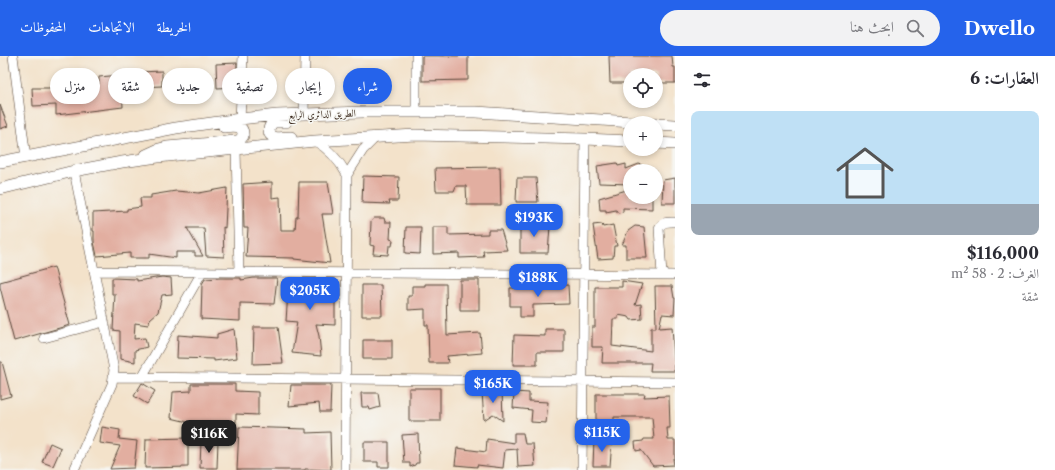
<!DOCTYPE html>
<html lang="ar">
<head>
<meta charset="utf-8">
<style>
	:root { --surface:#fff; --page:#f2f2f3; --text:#2b2b33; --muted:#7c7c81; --accent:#2563eb }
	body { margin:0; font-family:"Libre Caslon Text",Amiri,serif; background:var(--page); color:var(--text); direction:rtl; height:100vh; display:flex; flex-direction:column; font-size:15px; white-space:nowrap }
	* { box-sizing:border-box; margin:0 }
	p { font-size:13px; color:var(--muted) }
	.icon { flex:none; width:22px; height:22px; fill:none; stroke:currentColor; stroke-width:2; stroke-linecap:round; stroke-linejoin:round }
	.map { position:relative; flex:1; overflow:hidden; direction:ltr }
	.drawer { display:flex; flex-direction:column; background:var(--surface); width:380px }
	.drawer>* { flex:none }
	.guide { position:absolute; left:12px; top:12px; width:380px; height:36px; direction:rtl; display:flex; gap:8px }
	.tools { position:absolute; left:623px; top:12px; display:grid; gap:8px }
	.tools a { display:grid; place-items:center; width:40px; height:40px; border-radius:50%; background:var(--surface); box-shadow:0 2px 6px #0003; font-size:20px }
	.price { position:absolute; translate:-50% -34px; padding:0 9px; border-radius:8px; background:var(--accent); color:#fff; font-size:13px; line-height:26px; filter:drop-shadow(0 1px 2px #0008) }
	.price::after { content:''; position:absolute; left:50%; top:24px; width:12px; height:9px; margin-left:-6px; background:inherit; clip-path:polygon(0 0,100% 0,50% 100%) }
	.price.active { background:#222; color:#fff }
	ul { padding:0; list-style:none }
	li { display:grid; align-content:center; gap:8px; height:212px; padding:0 16px }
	li span { display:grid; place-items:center; height:124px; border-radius:8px; color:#555 }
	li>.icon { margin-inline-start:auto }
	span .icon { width:72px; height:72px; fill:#fffc; stroke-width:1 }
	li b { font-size:17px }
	h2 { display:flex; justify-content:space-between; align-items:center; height:48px; padding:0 16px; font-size:17px }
	.tag { padding:0 14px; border-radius:18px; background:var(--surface); box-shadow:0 2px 6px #0003; font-size:14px; line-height:36px }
	.tag.active { background:var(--accent); color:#fff }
	header { display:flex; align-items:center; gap:24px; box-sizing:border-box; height:56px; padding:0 20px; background:var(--accent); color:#fff }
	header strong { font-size:19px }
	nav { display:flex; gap:22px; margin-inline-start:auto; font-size:14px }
	.search { width:280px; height:36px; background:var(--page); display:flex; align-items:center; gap:10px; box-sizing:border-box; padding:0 14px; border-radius:22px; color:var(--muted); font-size:15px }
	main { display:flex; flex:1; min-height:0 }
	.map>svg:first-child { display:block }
	.building { fill:#e2aea0 }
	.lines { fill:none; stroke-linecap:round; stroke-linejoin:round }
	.minor-casing { stroke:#574638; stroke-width:10 }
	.major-casing { stroke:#574638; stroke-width:12 }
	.minor { stroke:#fff; stroke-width:9 }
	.major { stroke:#fff; stroke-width:11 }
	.labels { text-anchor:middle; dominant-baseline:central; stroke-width:3; stroke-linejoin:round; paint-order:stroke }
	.street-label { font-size:10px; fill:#3b2a1e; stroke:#f6f6f2 }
</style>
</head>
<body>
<header>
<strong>Dwello</strong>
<div class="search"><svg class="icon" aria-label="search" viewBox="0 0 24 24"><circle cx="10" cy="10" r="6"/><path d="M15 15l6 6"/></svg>ابحث هنا</div>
<nav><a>الخريطة</a><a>الاتجاهات</a><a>المحفوظات</a></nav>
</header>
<main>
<section class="drawer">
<h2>العقارات: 6<svg class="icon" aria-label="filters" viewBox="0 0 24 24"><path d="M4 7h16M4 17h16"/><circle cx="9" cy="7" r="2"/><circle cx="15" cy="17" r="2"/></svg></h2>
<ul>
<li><span style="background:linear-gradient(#bfe0f5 75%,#9aa5b1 0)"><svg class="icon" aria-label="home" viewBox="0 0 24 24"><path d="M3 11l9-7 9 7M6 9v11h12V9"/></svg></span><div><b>$116,000</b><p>الغرف: 2 · 58 m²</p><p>شقة</p></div></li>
</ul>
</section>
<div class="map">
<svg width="675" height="414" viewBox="0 0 675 414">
	<rect width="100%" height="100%" fill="#f6f6f2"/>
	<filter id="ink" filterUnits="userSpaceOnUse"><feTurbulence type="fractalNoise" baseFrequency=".025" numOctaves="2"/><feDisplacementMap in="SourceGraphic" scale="8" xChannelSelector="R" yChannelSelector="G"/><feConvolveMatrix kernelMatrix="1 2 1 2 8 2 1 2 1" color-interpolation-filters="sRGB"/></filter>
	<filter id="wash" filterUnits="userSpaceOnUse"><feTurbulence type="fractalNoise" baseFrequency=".012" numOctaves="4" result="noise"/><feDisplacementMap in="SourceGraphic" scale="16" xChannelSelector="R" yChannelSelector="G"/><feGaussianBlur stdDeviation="0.9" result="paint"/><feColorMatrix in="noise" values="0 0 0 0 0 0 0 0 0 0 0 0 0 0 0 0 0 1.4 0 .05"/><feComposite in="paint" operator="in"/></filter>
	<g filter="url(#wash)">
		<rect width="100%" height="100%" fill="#f3e2ca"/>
		<g id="blocks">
			<path class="building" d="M422,0H468V24L422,25Z
				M609,0H672L673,11H675V27H656V19H630V27H610Z
				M237,7L236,31L217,32L216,8Z
				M162,15V30L139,31V16Z
				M121,19L123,51L56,59V49L33,50L32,32H48L99,28V21Z
				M0,49L8,70L0,73Z
				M617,107L618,110L626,108V113L639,108L657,115H630V128L599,127L597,110Z
				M500,111L501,149H467L466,130H456L454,135H436L435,112Z
				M363,120L399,121L398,145H389L390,148L362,147Z
				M517,122H536L538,146H516Z
				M675,122V147H662L663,124Z
				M272,126V142L280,141L281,174H295L296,161H298L299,126H328L333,158H322L330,207L294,203V202L246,201L248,172H244L243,128Z
				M227,132L225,172L223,171L224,201L206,200L204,172H187L203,200H195V196H176V202L149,198V202H130V197L97,200L94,186V175H93V157L127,155V153L141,151L140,142H151V139L176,135L199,137Z
				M630,133V141L652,142V153L623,152V156L618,157L616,154L606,156V154H600L599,142Z
				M374,162H384L385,166H391L390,183L393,184L392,190H389L388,199L373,198L374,190L370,189L371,166Z
				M531,166L532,168H547V170H550L548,197H520V167Z
				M602,168L603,171L613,169L617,190H614L613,202L598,203L593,169Z
				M635,170L644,171L647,202H626V189H622L628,175Z
				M406,171H421L420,198L405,197Z
				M433,171H448V179L488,178V174H501L507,194L483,195L484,201L459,202V197L433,198Z
				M54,211L70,269L14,285L0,231V226Z
				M162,221L171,222L172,238L162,239L158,256L150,263L148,269L135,267L134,283L145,282L147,291L135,294V306L120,303V275L113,274L115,238H112V222L137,223V225Z
				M219,222H241V224L254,222H277L274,248L240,247V265L201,263L202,228L205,223Z
				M289,222L335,223V269L316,268L319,280L321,300L292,297L297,266L286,265Z
				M460,224H479V254H460Z
				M622,225L642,228L635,249L641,248L642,263L631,264L629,261L618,259V263H613L612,290L651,295V272H656L655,230H672L674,242H675L674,259L662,258L659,272L672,271L675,315H650L651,307H602L603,291H592V271H595V231H622Z
				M425,228H446L447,279L480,277L482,297L447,300L448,307H429L428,269H425V253L408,254V240H412V230H425Z
				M362,229H381L382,260H362Z
				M568,229L569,248L533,249V261H520V250H510V232H540V230Z
				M254,271H278L283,307L253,308Z
				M234,273L237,302L214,305V303L177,302L178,279L217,282V278Z
				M545,273H564V296H537V309H513L514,279L545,280Z
				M363,284H392V303H363Z
				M0,306H2L11,340L0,343Z
				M142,327L155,335L147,348L134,340Z
				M191,328H235V335L258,336V359L236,358V369L192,371V367L171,362L173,336L191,335Z
				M291,329H331L330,356H320L319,347L289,350Z
				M409,332H440V365H409Z
				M485,332L493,340L502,333L503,365L493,358L484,364L482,336Z
				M514,336L529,337V345L548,346L546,367L531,366L532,354L513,352Z
				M361,337H378L380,351L370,354L369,351H362Z
				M596,338H645L644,341L669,340L670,372H667L668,384H675V403H673L674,409L653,410L641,394L636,395L635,386L643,385L644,383H654L652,361H614V365H607L608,370L596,371Z
				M102,371L120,374L119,383L137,385L134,412L110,413L120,390L100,387Z
				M239,371L306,373V377L330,376L331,414L305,413V414H237Z
				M514,377H523L525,388H533L535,410L518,411L517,393L505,394L503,412L477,409V411L455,409L457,392L486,396L487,383L514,387Z
				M418,378L419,407H416L415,409L410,411V407H404L402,379Z
				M188,382V411L145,412L146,383Z
				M594,383L612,385L610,410H593Z
				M201,385H218L217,412H200Z
				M364,386H389V411H378V406H364Z
				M50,387L61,392L53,410L42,406Z"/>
		</g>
	</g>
	<g filter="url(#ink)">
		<use href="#blocks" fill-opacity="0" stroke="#574638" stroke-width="1"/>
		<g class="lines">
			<defs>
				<path id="minor" d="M13,0L26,102
					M416,0V56
					M304,58L305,0
					M240,63L243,0
					M315,85C329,93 339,104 347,119
					M236,93L239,216
					M74,115L114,314L112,328L74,414
					M94,215L675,219
					M662,219L659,172C663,165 668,166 675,166
					M44,282L104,266
					M113,321L675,326
					M142,321L202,216
					M345,414L347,119L363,94L376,81
					M582,414L585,83"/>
				<path id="major" d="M286,66H274C271,68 269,70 269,74C269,85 284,81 291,81
					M656,68L675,69
					M656,87L675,88
					M146,99L159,93L167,91L236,85H239L243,80C244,68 233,70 224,71
					M0,106L176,72L240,63L277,59L363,56H476L648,67
					M0,133L74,115L122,106L158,101L315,85L415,79L585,83L630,85"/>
			</defs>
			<use href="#minor" class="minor-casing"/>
			<use href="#major" class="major-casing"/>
			<use href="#minor" class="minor"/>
			<use href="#major" class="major"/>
		</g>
	</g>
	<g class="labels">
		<g class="street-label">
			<text transform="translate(322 58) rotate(-2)">الطريق الدائري الرابع</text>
		</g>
	</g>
</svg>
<div class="tools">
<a><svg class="icon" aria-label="locate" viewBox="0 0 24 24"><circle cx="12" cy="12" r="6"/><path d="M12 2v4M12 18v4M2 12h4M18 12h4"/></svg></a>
<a>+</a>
<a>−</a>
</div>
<b class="price" style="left:534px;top:182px">$193K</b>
<b class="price" style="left:538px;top:242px">$188K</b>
<b class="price" style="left:310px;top:255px">$205K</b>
<b class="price" style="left:493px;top:348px">$165K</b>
<b class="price" style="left:602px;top:397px">$115K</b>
<b class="price active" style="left:209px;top:398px">$116K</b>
<div class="guide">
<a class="tag active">شراء</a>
<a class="tag">إيجار</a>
<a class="tag">تصفية</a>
<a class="tag">جديد</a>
<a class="tag">شقة</a>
<a class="tag">منزل</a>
</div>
</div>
</main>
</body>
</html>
